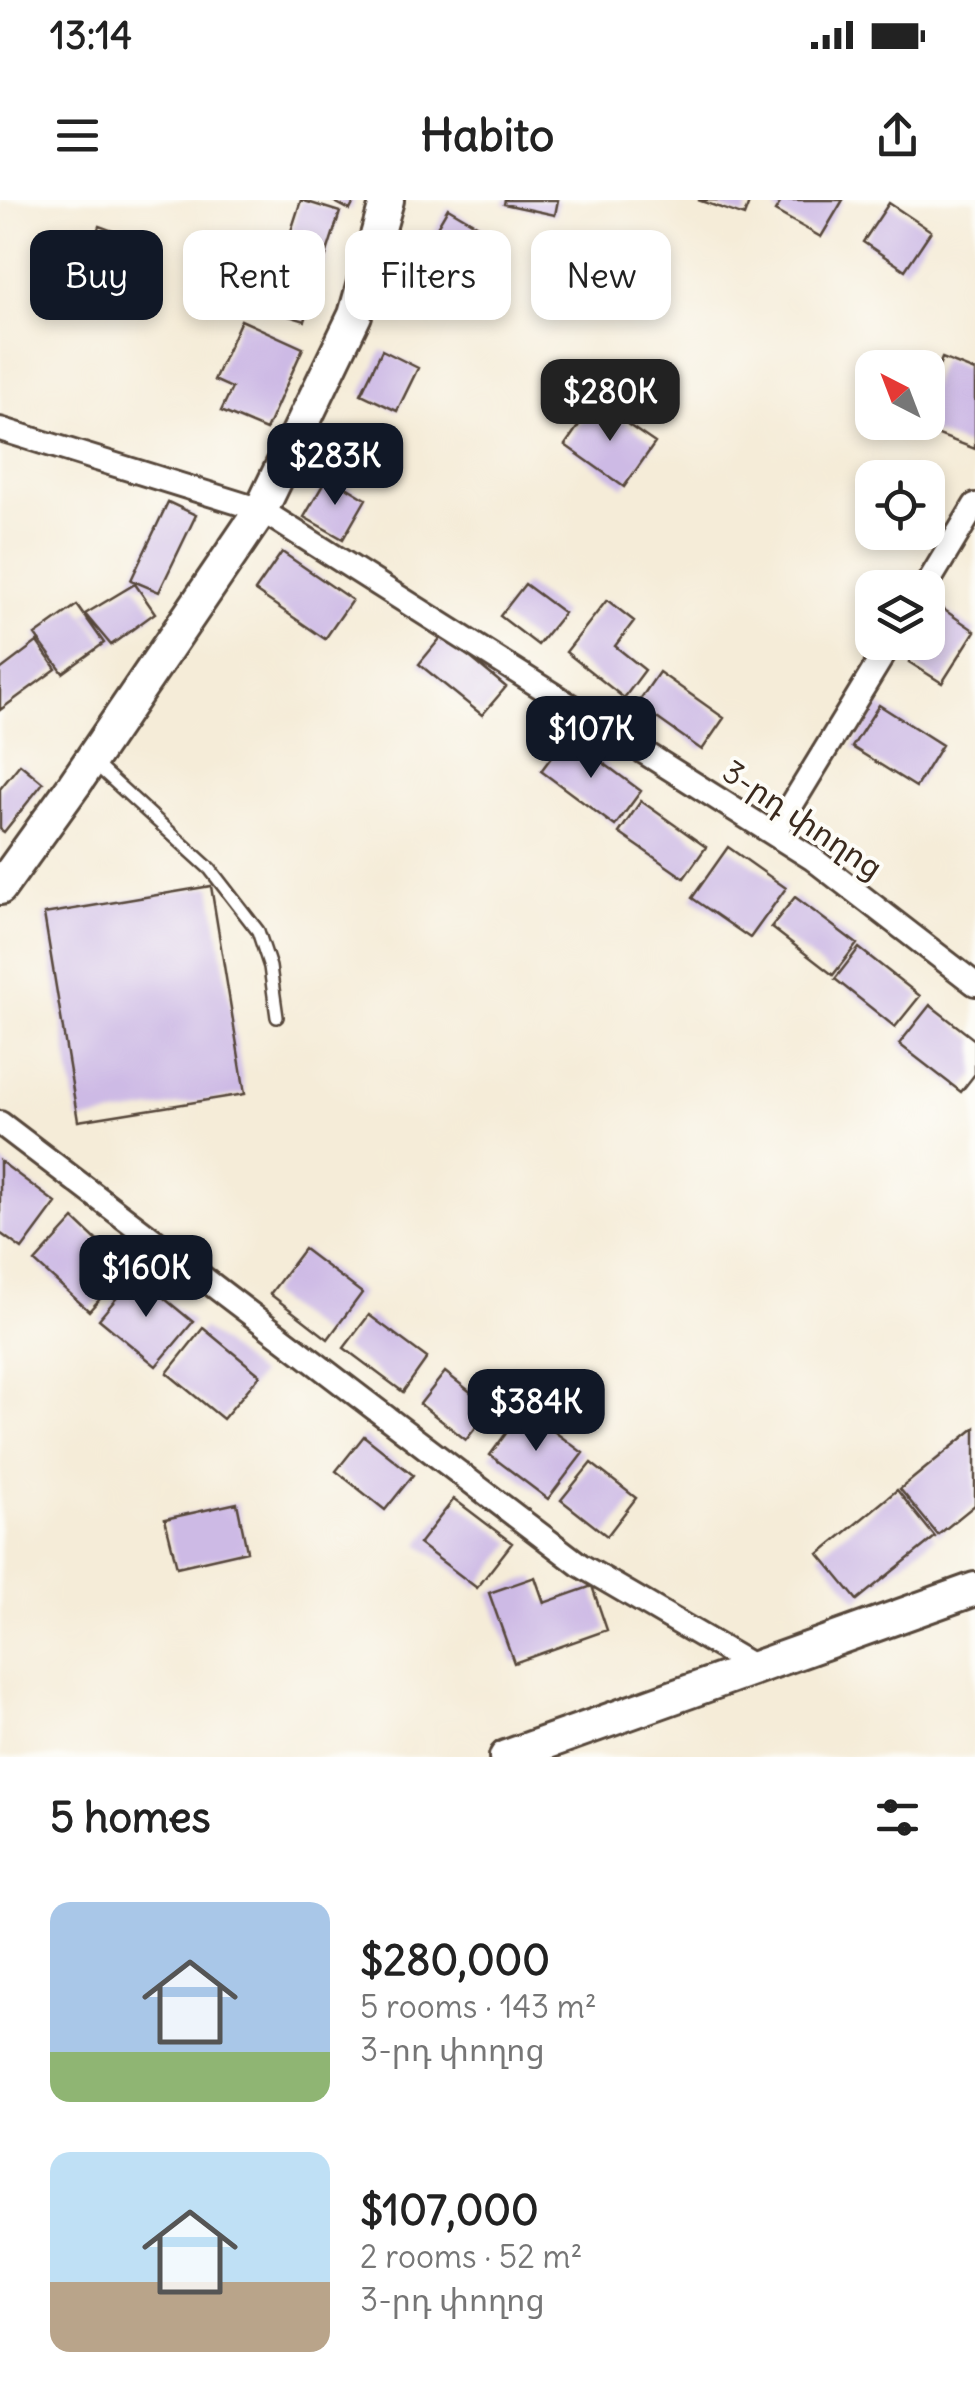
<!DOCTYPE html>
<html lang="en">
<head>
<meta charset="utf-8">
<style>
	:root { --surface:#fff; --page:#f2f2f2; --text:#222; --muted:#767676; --accent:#111827 }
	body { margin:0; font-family:Delius,"Noto Sans Armenian",sans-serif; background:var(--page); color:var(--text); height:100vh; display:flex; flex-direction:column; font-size:38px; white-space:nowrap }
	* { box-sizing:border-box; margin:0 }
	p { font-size:32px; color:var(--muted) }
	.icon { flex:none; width:55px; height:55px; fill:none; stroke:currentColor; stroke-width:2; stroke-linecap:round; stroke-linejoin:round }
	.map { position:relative; height:1557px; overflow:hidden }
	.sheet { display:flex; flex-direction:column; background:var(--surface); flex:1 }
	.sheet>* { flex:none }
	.hud { position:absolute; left:30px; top:30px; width:915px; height:90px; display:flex; gap:20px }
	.needle { width:65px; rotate:318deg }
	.fabs { position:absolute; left:855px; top:150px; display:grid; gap:20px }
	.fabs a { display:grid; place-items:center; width:90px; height:90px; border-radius:20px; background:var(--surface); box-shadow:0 5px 15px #0003; font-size:50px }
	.price { position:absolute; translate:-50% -85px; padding:0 22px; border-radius:20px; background:var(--accent); color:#fff; font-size:32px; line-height:65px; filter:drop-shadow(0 2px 5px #0008) }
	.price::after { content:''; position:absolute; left:50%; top:60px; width:30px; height:22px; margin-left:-15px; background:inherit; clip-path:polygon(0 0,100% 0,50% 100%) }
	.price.on { background:#222; color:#fff }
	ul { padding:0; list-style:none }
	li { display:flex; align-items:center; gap:30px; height:250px; padding:0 50px }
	li span { display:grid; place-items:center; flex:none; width:280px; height:200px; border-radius:20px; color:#555 }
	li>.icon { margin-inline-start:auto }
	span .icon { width:120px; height:120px; fill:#fffc; stroke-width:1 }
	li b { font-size:42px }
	h2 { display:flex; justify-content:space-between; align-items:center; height:120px; padding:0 50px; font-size:42px }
	.pill { padding:0 35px; border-radius:20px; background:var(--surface); box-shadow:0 5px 15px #0003; font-size:35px; line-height:90px }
	.pill.on { background:var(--accent); color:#fff }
	.status { display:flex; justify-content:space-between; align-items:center; height:70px; padding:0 50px; background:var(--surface); direction:ltr }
	.status svg { height:28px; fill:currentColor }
	header { display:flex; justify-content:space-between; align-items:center; height:130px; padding:0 50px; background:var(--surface); font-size:45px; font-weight:700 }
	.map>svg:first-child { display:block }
	.building { fill:#cdbae5 }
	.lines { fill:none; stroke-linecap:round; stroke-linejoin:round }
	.lane-casing { stroke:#57473a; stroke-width:16 }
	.street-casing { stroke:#57473a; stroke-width:28 }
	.secondary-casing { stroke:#57473a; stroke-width:38 }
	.lane { stroke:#fff; stroke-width:11 }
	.street { stroke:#fff; stroke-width:22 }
	.secondary { stroke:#fff; stroke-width:32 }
	.labels { text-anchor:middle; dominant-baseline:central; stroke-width:8; stroke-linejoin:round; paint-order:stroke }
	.street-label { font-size:32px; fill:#3b2a1e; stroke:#fdfcf7 }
</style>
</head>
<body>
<div class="status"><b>13:14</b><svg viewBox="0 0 49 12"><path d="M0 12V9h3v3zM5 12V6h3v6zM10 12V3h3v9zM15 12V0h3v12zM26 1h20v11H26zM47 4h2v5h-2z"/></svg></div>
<header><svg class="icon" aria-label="menu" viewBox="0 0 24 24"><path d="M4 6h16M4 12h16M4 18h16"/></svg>Habito<svg class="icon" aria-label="share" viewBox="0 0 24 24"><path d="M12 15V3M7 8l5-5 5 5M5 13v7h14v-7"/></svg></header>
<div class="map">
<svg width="975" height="1557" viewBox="0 0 975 1557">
	<rect width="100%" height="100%" fill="#fdfcf7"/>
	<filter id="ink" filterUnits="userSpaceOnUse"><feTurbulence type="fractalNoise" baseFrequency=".01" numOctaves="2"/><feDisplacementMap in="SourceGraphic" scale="20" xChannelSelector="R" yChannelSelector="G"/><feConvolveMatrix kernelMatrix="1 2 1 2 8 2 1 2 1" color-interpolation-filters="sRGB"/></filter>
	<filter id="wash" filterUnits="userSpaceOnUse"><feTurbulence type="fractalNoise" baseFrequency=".0048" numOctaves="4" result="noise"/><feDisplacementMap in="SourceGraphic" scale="40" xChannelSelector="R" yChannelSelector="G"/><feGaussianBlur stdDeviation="2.25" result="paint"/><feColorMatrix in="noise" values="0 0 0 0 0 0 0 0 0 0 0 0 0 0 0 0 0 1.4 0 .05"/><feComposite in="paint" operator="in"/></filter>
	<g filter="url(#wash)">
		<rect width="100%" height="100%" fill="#f5ecd8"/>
		<g id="blocks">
			<path class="building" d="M301,0L340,12L305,121L266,109Z
				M331,0H355L350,10Z
				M505,0H558L555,15L504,4Z
				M698,0H750L744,16Z
				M782,0H843L821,37L775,11Z
				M889,3L931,31L905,70L863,42Z
				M448,8L502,40L460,111L406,80Z
				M99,26L143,42L124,94L81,78Z
				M241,120L303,148L266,230L221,211L232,188L214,180Z
				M382,150L418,168L397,211L361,194Z
				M942,158L975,171V249L915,226L916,222H928V194Z
				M595,202L655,243L624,287L565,245Z
				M328,276L366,299L343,339L304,317Z
				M168,302L196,315L159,392L131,380Z
				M282,352L352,400L325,439L255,391Z
				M135,384L155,413L111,445L85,414Z
				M525,384L564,413L538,445L500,416Z
				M607,400L634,421L615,446L645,470L624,498L566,452Z
				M77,405L104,443L63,473L35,435Z
				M943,409L975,431L942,483L909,462L921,442H928V433Z
				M443,435L506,487L482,515L419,464Z
				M37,442L56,469L0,510V470Z
				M659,472L724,518L702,550L637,504Z
				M879,505L942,545L916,587L852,547Z
				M567,536L641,591L615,626L541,571Z
				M20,564L43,583L4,632L0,629V589Z
				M641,601L706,647L684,678L619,633Z
				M728,647L786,688L750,738L692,698Z
				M211,686L245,894L78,921L44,714Z
				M795,697L857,744L833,775L771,727Z
				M859,748L920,796L895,827L835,779Z
				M930,805L975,840V874L961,892L899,844Z
				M0,961L56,1003L22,1049L0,1033Z
				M74,1019L127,1069L89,1111L35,1062Z
				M304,1049L362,1093L328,1139L270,1094Z
				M136,1075L193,1122L156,1166L99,1119Z
				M369,1115L427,1158L403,1192L344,1148Z
				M203,1128L260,1175L223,1219L167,1173Z
				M445,1172L491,1208L466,1240L420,1204Z
				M524,1209L583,1253L548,1299L490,1255Z
				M975,1228V1305L938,1335L900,1289Z
				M364,1236L413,1275L385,1310L336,1271Z
				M591,1263L636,1298L607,1336L561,1300Z
				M897,1290L935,1337L857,1400L819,1354Z
				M454,1299L512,1343L477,1388L419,1344Z
				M237,1303L247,1351L177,1367L165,1319Z
				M535,1377L544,1403L592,1386L607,1430L514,1463L489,1393Z"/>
		</g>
	</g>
	<g filter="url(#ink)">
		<use href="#blocks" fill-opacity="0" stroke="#57473a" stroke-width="2.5"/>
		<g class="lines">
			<defs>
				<path id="lane" d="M94,563L210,669L258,731L270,767L277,817"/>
				<path id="street" d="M0,229L261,310L813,659L975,784
					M925,388L975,305
					M774,634L891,442
					M0,923L580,1365L758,1469"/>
				<path id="secondary" d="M0,688L74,585L261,310L355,115L387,0
					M506,1557L975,1389"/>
			</defs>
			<use href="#lane" class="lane-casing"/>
			<use href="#street" class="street-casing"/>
			<use href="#secondary" class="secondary-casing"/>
			<use href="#lane" class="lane"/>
			<use href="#street" class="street"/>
			<use href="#secondary" class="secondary"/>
		</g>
	</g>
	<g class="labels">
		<g class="street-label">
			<text transform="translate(803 619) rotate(34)">3-րդ փողոց</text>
		</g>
	</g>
</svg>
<div class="fabs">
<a><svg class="needle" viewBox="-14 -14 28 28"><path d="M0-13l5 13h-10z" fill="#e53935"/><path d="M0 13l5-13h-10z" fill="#767676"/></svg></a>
<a><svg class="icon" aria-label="locate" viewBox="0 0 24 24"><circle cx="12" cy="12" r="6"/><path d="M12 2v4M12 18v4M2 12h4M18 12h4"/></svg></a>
<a><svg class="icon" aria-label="layers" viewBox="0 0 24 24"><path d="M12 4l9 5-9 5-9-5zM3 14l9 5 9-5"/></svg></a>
</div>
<b class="price on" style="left:610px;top:244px">$280K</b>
<b class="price" style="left:335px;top:308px">$283K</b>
<b class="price" style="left:591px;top:581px">$107K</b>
<b class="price" style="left:146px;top:1120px">$160K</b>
<b class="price" style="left:536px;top:1254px">$384K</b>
<div class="hud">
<a class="pill on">Buy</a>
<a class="pill">Rent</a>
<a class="pill">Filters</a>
<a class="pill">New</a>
</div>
</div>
<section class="sheet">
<h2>5 homes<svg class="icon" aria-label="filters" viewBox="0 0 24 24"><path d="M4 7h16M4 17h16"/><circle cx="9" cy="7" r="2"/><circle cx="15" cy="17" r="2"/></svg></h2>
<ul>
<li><span style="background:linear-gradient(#a9c7e8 75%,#8fb573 0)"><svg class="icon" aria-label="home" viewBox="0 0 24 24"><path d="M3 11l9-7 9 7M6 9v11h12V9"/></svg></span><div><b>$280,000</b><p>5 rooms · 143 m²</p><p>3-րդ փողոց</p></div></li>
<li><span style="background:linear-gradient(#bfe0f5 65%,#b9a48a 0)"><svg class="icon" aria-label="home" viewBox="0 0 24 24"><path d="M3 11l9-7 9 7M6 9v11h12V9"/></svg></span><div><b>$107,000</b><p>2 rooms · 52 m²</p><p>3-րդ փողոց</p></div></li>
</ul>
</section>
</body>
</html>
